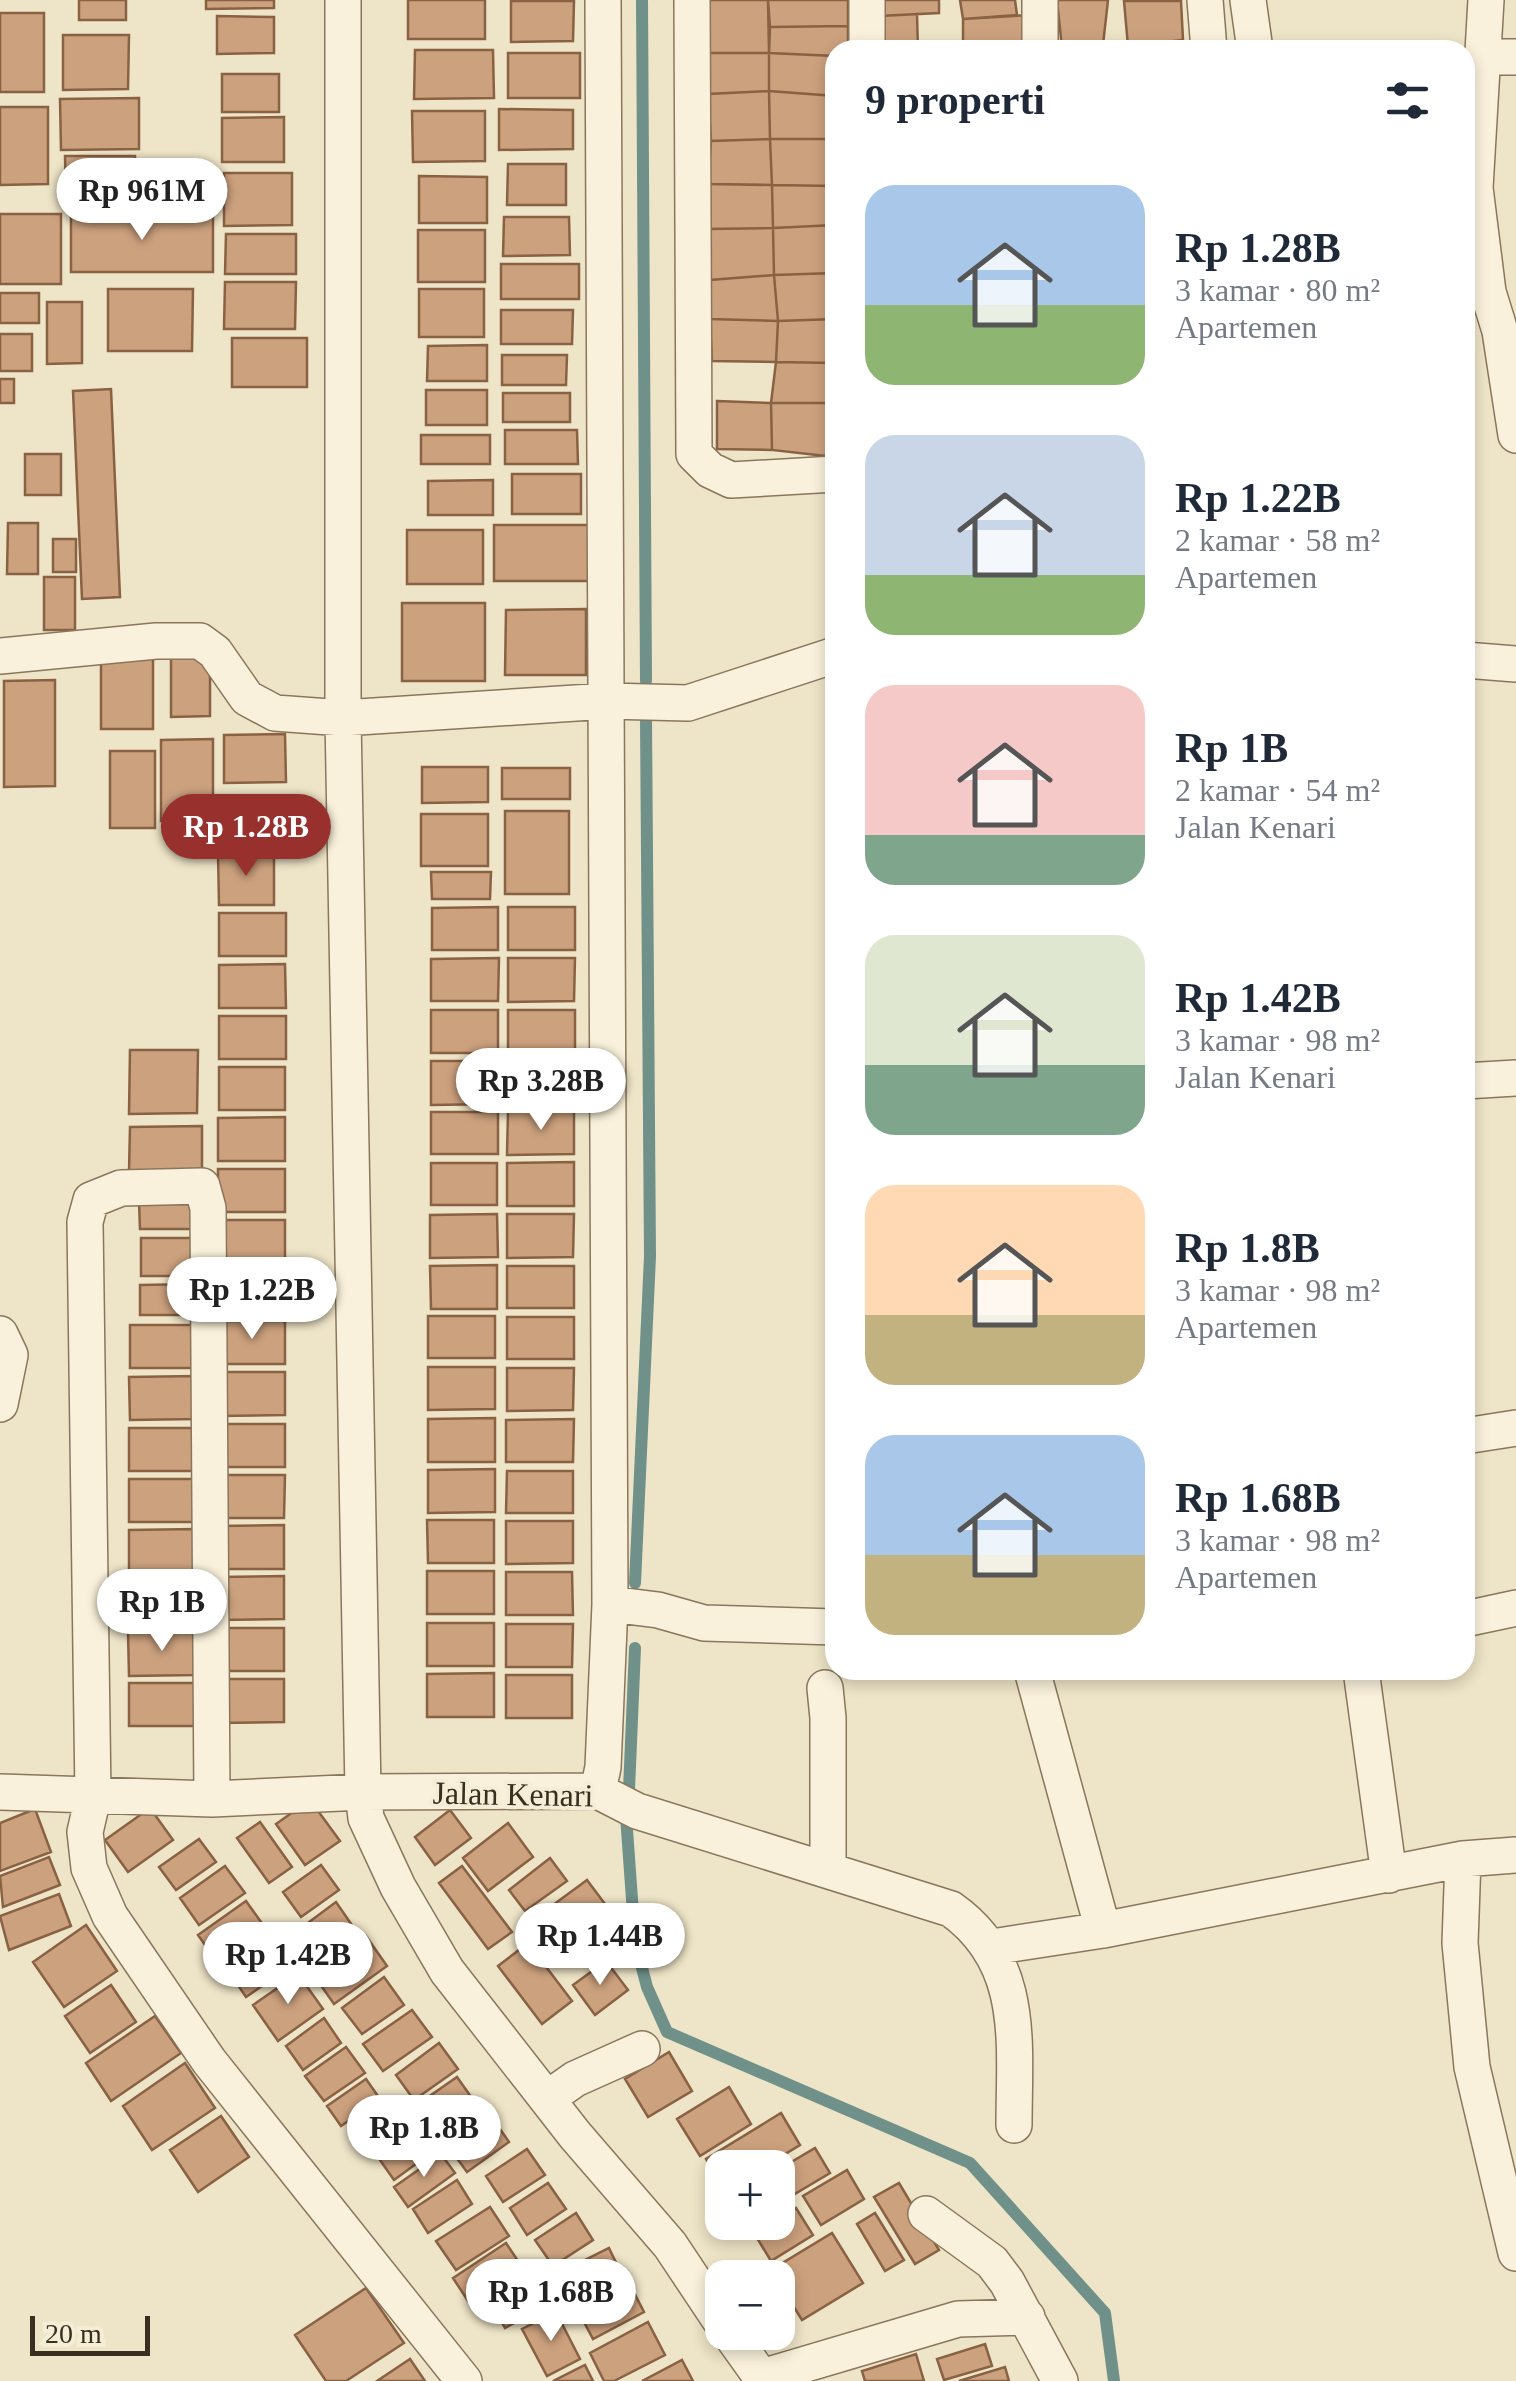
<!DOCTYPE html>
<html lang="id">
<head>
<meta charset="utf-8">
<style>
	:root { --surface:#fff; --page:#f2f2f3; --text:#1f2937; --muted:#747a83; --accent:#98302d }
	body { margin:0; font-family:"Times New Roman",serif; background:var(--page); color:var(--text); height:100vh; display:flex; flex-direction:column; font-size:38px; white-space:nowrap }
	* { box-sizing:border-box; margin:0 }
	p { font-size:32px; color:var(--muted) }
	.icon { flex:none; width:55px; height:55px; fill:none; stroke:currentColor; stroke-width:2; stroke-linecap:round; stroke-linejoin:round }
	.map { position:relative; flex:1; overflow:hidden }
	.sheet { position:absolute; left:825px; top:40px; width:650px; height:1640px; display:flex; flex-direction:column; background:var(--surface); border-radius:30px; box-shadow:0 5px 15px #0003 }
	.sheet>* { flex:none }
	.controls { position:absolute; left:705px; top:2150px; display:grid; gap:20px }
	.controls a { display:grid; place-items:center; width:90px; height:90px; border-radius:20px; background:var(--surface); box-shadow:0 5px 15px #0003; font-size:50px }
	.scale { position:absolute; left:30px; bottom:25px; width:120px; box-sizing:border-box; padding-left:10px; border:5px solid #3a2e20; border-top:0; font-size:28px; line-height:35px; white-space:nowrap; color:#3a2e20; -webkit-text-stroke:8px #f5eed7; paint-order:stroke }
	.price { position:absolute; translate:-50% -85px; padding:0 22px; border-radius:35px; background:#fff; color:#222; font-size:32px; line-height:65px; filter:drop-shadow(0 2px 5px #0008) }
	.price::after { content:''; position:absolute; left:50%; top:60px; width:30px; height:22px; margin-left:-15px; background:inherit; clip-path:polygon(0 0,100% 0,50% 100%) }
	.price.selected { background:var(--accent); color:#fff }
	ul { padding:0; list-style:none }
	li { display:flex; align-items:center; gap:30px; height:250px; padding:0 40px }
	li span { display:grid; place-items:center; flex:none; width:280px; height:200px; border-radius:30px; color:#555 }
	li>.icon { margin-inline-start:auto }
	span .icon { width:120px; height:120px; fill:#fffc; stroke-width:1 }
	li b { font-size:42px }
	h2 { display:flex; justify-content:space-between; align-items:center; height:120px; padding:0 40px; font-size:42px }
	.map>svg:first-child { display:block }
	.lines { fill:none; stroke-linecap:round; stroke-linejoin:round }
	.stream { stroke:#6f9189; stroke-width:12 }
	.building { fill:#cca17e; stroke:#896143; stroke-width:2.5 }
	.minor-casing { stroke:#8a765d; stroke-width:38 }
	.minor { stroke:#f9f1db; stroke-width:35 }
	.labels { text-anchor:middle; dominant-baseline:central; stroke-width:8; stroke-linejoin:round; paint-order:stroke }
	.street-label { font-size:32px; fill:#3a2e20; stroke:#f5eed7 }
</style>
</head>
<body>
<div class="map">
<svg width="1516" height="2381" viewBox="0 0 1516 2381">
	<rect width="100%" height="100%" fill="#eee4c7"/>
	<g class="lines">
		<path class="stream" d="M642,0L646,681
			M635,1583L650,1256L646,720
			M629,1790L635,1648
			M626,1816L635,1941L647,1987L667,2032L970,2163L1105,2313L1114,2381"/>
	</g>
	<path class="building" d="M79,0H126V20H79Z
		M206,0H274V8L206,9Z
		M408,0H485V39H408Z
		M707,0H768L769,53H706Z
		M768,0H848V26L770,27Z
		M880,0H939V13L880,16Z
		M960,0H1015L1017,15L963,19Z
		M1057,0H1108L1103,45L1062,48Z
		M511,1H574L573,41L511,42Z
		M1124,1H1181L1183,40L1128,46Z
		M0,13H44V92H0Z
		M917,14L918,50H880V16Z
		M1030,15L1032,50H963V19Z
		M217,16L274,17V53L217,54Z
		M848,26V50H835V56L769,53L770,27Z
		M63,35H129L128,89L63,90Z
		M1183,40L1185,50H1128V46Z
		M415,50H493L494,98L414,99Z
		M508,53H580V98H508Z
		M706,53H769V91L708,94Z
		M769,53L835,56V96L769,91Z
		M222,74H279V112H222Z
		M769,91L835,96V139H770Z
		M769,91L770,139L711,141L708,94Z
		M139,98V149L61,150L60,99Z
		M0,107H48V184L0,185Z
		M499,109L573,110V149L499,150Z
		M412,111H485V161L413,162Z
		M284,117V162H222V118Z
		M770,139H835V186L772,185Z
		M770,139L772,185L708,184L711,141Z
		M65,156H135V198L66,199Z
		M508,164H566V205H507Z
		M224,173H292V225L224,226Z
		M419,176L487,177V223H419Z
		M708,184L772,185L773,228L707,229Z
		M772,185L835,186V225L773,228Z
		M0,214H61V284H0Z
		M213,214V272H71V215Z
		M504,217H569L570,255L503,256Z
		M835,225V273L774,275L773,228Z
		M773,228L774,275L710,280L707,229Z
		M418,230H485V282H418Z
		M226,234H296V274H225Z
		M501,264H579V299H501Z
		M835,273V319L778,321L774,275Z
		M774,275L778,321L710,319V280Z
		M225,282H296L295,329H224Z
		M108,289H193L192,351H108Z
		M419,289H484V337H419Z
		M0,293H39V323H0Z
		M47,302H82V363L47,364Z
		M501,310H573L572,344H501Z
		M710,319L778,321L776,362L712,361Z
		M835,319V363L776,362L778,321Z
		M0,334H32V371H0Z
		M232,338H307V387H232Z
		M487,345V381H427L428,346Z
		M502,355H567L566,385H502Z
		M776,362L835,363V403H771Z
		M0,379H14V403H0Z
		M111,389L120,597L82,599L73,391Z
		M426,390H487V425H426Z
		M503,393H570V422H503Z
		M717,401L771,403L772,450L717,449Z
		M771,403H835V457L772,450Z
		M505,430H577L578,464H505Z
		M421,435H490V464H421Z
		M25,454H61V495H25Z
		M512,474H581V514H512Z
		M493,480V515H428V481Z
		M8,523H38V574H7Z
		M494,525H591V581H494Z
		M407,530H483V584H407Z
		M53,539H76V572H53Z
		M44,577H75V630H44Z
		M402,603H485V681H402Z
		M586,609V675H505L506,610Z
		M101,649H153V729H101Z
		M171,657H210V716L171,717Z
		M55,680V786L4,787V681Z
		M285,734L286,782L224,783V735Z
		M213,739V821H161V740Z
		M110,751H155V828H110Z
		M422,767H488V802L422,803Z
		M502,768H570V799H502Z
		M219,798H282L281,844H219Z
		M505,811H569V894H505Z
		M421,814H488V866H421Z
		M218,854H274V905H219Z
		M431,872H491L490,899H432Z
		M498,907V950H432V908Z
		M508,907H575V950H508Z
		M219,913H286V956H219Z
		M499,958L498,1001H431V959Z
		M508,958H575L574,1001L508,1002Z
		M285,964L286,1008H219V965Z
		M431,1010H498V1053H431Z
		M508,1010H575V1053H508Z
		M219,1016H286V1059H219Z
		M130,1050H198L197,1113L129,1114Z
		M431,1061H498V1104L431,1105Z
		M508,1061H574V1104H508Z
		M219,1067H285V1110H219Z
		M508,1111H574V1154L507,1155Z
		M431,1112H498V1154H431Z
		M285,1117V1161H218V1118Z
		M202,1126V1172H129L130,1127Z
		M574,1162V1206H507V1163Z
		M431,1163H497V1205H431Z
		M218,1169H285V1212H218Z
		M139,1202H194L195,1229H140Z
		M497,1214L498,1257L430,1258V1215Z
		M507,1214H574L573,1257L507,1258Z
		M218,1220H285V1263L218,1264Z
		M141,1238H192V1276H141Z
		M497,1265V1309H431L430,1266Z
		M507,1266H574V1308H507Z
		M218,1272H285V1314L218,1315Z
		M194,1284V1315H140V1285Z
		M428,1316H495V1358H428Z
		M507,1317H574V1359H507Z
		M218,1321H285V1364H218Z
		M130,1325H196V1368H130Z
		M428,1367H495V1409L428,1410Z
		M507,1368H574L573,1410L507,1411Z
		M219,1372H285V1415L218,1416Z
		M196,1376V1419L130,1420L129,1377Z
		M495,1418V1462H428V1419Z
		M574,1419L573,1462H506V1420Z
		M218,1424H285V1467H218Z
		M129,1428H196V1471H129Z
		M495,1469V1512L428,1513V1470Z
		M507,1471H573V1513H506Z
		M218,1475H285L284,1518H218Z
		M129,1479H196V1522H129Z
		M427,1520H494V1563H428Z
		M506,1521H573V1563L506,1564Z
		M284,1525V1569H218V1526Z
		M196,1529V1572L129,1573V1530Z
		M427,1571H494V1614H427Z
		M506,1572H572L573,1615H506Z
		M284,1576V1619L217,1620V1577Z
		M195,1580V1624H129V1581Z
		M427,1623H494V1666H427Z
		M506,1624H573L572,1667H506Z
		M218,1628H284V1671H218Z
		M128,1632H196V1675L129,1676Z
		M494,1673V1717H427V1674Z
		M506,1675H572V1718H506Z
		M217,1679H284V1722L217,1723Z
		M129,1683H195V1726H129Z
		M310,1800L340,1841L305,1865L276,1824Z
		M150,1808L173,1840L128,1872L105,1840Z
		M35,1809L51,1852L0,1871V1823Z
		M450,1810L471,1838L435,1865L415,1837Z
		M260,1822L292,1867L269,1883L237,1838Z
		M508,1823L533,1857L488,1891L463,1858Z
		M199,1839L216,1862L176,1890L159,1867Z
		M49,1857L60,1885L3,1907L0,1876Z
		M550,1858L567,1881L525,1911L509,1890Z
		M321,1865L339,1890L301,1917L283,1892Z
		M225,1866L245,1893L199,1925L180,1898Z
		M462,1866L512,1932L488,1949L439,1883Z
		M587,1880L617,1920L565,1959L534,1919Z
		M59,1894L71,1926L9,1950L0,1916Z
		M246,1901L271,1936L223,1970L198,1935Z
		M336,1902L358,1934L319,1962L297,1931Z
		M86,1925L117,1971L64,2007L33,1962Z
		M366,1936L387,1966L334,2004L313,1974Z
		M276,1938L294,1964L246,1997L229,1972Z
		M528,1943L572,2001L542,2024L498,1966Z
		M606,1961L628,1990L595,2015L573,1985Z
		M298,1974L323,2009L278,2041L253,2005Z
		M384,1977L404,2005L362,2034L342,2008Z
		M111,1985L136,2022L90,2053L65,2016Z
		M412,2010L432,2037L383,2071L363,2044Z
		M155,2016L181,2053L111,2101L86,2063Z
		M324,2018L341,2043L303,2070L286,2046Z
		M439,2043L458,2069L414,2100L396,2075Z
		M346,2047L365,2073L324,2101L305,2076Z
		M669,2052L692,2091L648,2117L625,2079Z
		M185,2063L215,2108L152,2150L123,2106Z
		M457,2077L481,2111L433,2145L408,2111Z
		M366,2079L380,2099L341,2126L327,2106Z
		M729,2087L751,2124L700,2156L677,2119Z
		M384,2098L401,2121L369,2144L352,2120Z
		M781,2113L800,2145L762,2168H722V2187L706,2159Z
		M221,2116L249,2157L198,2192L170,2150Z
		M491,2116L509,2142L467,2172L448,2146Z
		M410,2124L431,2153L394,2180L373,2150Z
		M815,2148L830,2173L788,2198L778,2180V2170Z
		M527,2149L545,2175L503,2202L486,2176Z
		M441,2154L455,2173L408,2207L394,2187Z
		M847,2170L864,2199L821,2225L803,2196Z
		M457,2180L472,2204L428,2233L413,2209Z
		M548,2183L566,2209L527,2235L510,2208Z
		M899,2183L939,2250L915,2264L874,2197Z
		M490,2207L509,2236L456,2270L436,2241Z
		M796,2208L813,2235L771,2261L754,2233L778,2222Z
		M576,2213L593,2240L553,2266L535,2240Z
		M875,2213L904,2260L885,2271L857,2224Z
		M832,2233L863,2283L802,2320L771,2270Z
		M506,2243L526,2273L472,2307L453,2278Z
		M609,2248L619,2269L569,2295L557,2274Z
		M626,2277L644,2312L593,2339L574,2303Z
		M534,2279L547,2305L505,2328L491,2302Z
		M366,2288L404,2343L346,2381H326L295,2335Z
		M556,2312L580,2359L547,2376L522,2329Z
		M648,2322L665,2355L614,2381H604L590,2353Z
		M985,2344L992,2366L944,2380L937,2359Z
		M916,2354L924,2381H865L862,2371Z
		M410,2359L425,2381H377Z
		M682,2360L693,2381H642Z
		M585,2365L593,2381H553Z
		M1005,2367L1009,2381H959Z"/>
	<g class="lines">
		<defs>
			<path id="minor" d="M343,0V718L363,1792L366,1818L398,1887L447,1971L575,2135L670,2245L722,2323
				M692,0L694,454L710,470L731,480L835,474
				M1040,0V50
				M1205,0L1209,50
				M1248,0L1255,50
				M1486,0L1475,188L1488,292L1500,331L1516,435
				M867,50V0
				M1485,57H1516
				M0,656L156,641H200L215,652L247,698L275,713L343,718L607,701L688,703L835,655
				M1465,660L1516,664
				M1465,1081L1516,1078
				M0,1334L10,1355L0,1404
				M1465,1436L1516,1428
				M610,1604L658,1610L704,1623L835,1627
				M1465,1619L1516,1608
				M1032,1670L1103,1930
				M1361,1670L1389,1875
				M825,1688L828,1718V1868
				M598,1791L603,1767L610,1604L603,0
				M0,1792L212,1799L363,1792L598,1791L637,1811L951,1909C1026,1962 1014,2043 1014,2125
				M212,1799L208,1208L202,1186L121,1188L91,1200L85,1222L93,1797L85,1832L89,1868L110,1916L209,2061L464,2381
				M1463,1859L1460,1943L1472,2067L1516,2253
				M992,1947L1103,1930L1463,1859L1516,1855
				M548,2098L575,2079L642,2049
				M926,2214L992,2262L1007,2282L1060,2381
				M729,2332L764,2381
				M762,2377L958,2319L1027,2317"/>
		</defs>
		<use href="#minor" class="minor-casing"/>
		<use href="#minor" class="minor"/>
	</g>
	<g class="labels">
		<g class="street-label">
			<text transform="translate(513 1794) rotate(1)">Jalan Kenari</text>
		</g>
	</g>
</svg>
<div class="controls">
<a>+</a>
<a>−</a>
</div>
<div class="scale">20 m</div>
<b class="price" style="left:142px;top:243px">Rp 961M</b>
<b class="price selected" style="left:246px;top:879px">Rp 1.28B</b>
<b class="price" style="left:541px;top:1133px">Rp 3.28B</b>
<b class="price" style="left:252px;top:1342px">Rp 1.22B</b>
<b class="price" style="left:162px;top:1654px">Rp 1B</b>
<b class="price" style="left:600px;top:1988px">Rp 1.44B</b>
<b class="price" style="left:288px;top:2007px">Rp 1.42B</b>
<b class="price" style="left:424px;top:2180px">Rp 1.8B</b>
<b class="price" style="left:551px;top:2344px">Rp 1.68B</b>
<section class="sheet">
<h2>9 properti<svg class="icon" aria-label="filters" viewBox="0 0 24 24"><path d="M4 7h16M4 17h16"/><circle cx="9" cy="7" r="2"/><circle cx="15" cy="17" r="2"/></svg></h2>
<ul>
<li><span style="background:linear-gradient(#a9c7e8 60%,#8fb573 0)"><svg class="icon" aria-label="home" viewBox="0 0 24 24"><path d="M3 11l9-7 9 7M6 9v11h12V9"/></svg></span><div><b>Rp 1.28B</b><p>3 kamar · 80 m²</p><p>Apartemen</p></div></li>
<li><span style="background:linear-gradient(#c9d6e8 70%,#8fb573 0)"><svg class="icon" aria-label="home" viewBox="0 0 24 24"><path d="M3 11l9-7 9 7M6 9v11h12V9"/></svg></span><div><b>Rp 1.22B</b><p>2 kamar · 58 m²</p><p>Apartemen</p></div></li>
<li><span style="background:linear-gradient(#f6c9c9 75%,#7fa58c 0)"><svg class="icon" aria-label="home" viewBox="0 0 24 24"><path d="M3 11l9-7 9 7M6 9v11h12V9"/></svg></span><div><b>Rp 1B</b><p>2 kamar · 54 m²</p><p>Jalan Kenari</p></div></li>
<li><span style="background:linear-gradient(#dfe7d0 65%,#7fa58c 0)"><svg class="icon" aria-label="home" viewBox="0 0 24 24"><path d="M3 11l9-7 9 7M6 9v11h12V9"/></svg></span><div><b>Rp 1.42B</b><p>3 kamar · 98 m²</p><p>Jalan Kenari</p></div></li>
<li><span style="background:linear-gradient(#ffd9b3 65%,#c2b280 0)"><svg class="icon" aria-label="home" viewBox="0 0 24 24"><path d="M3 11l9-7 9 7M6 9v11h12V9"/></svg></span><div><b>Rp 1.8B</b><p>3 kamar · 98 m²</p><p>Apartemen</p></div></li>
<li><span style="background:linear-gradient(#a9c7e8 60%,#c2b280 0)"><svg class="icon" aria-label="home" viewBox="0 0 24 24"><path d="M3 11l9-7 9 7M6 9v11h12V9"/></svg></span><div><b>Rp 1.68B</b><p>3 kamar · 98 m²</p><p>Apartemen</p></div></li>
</ul>
</section>
</div>
</body>
</html>
